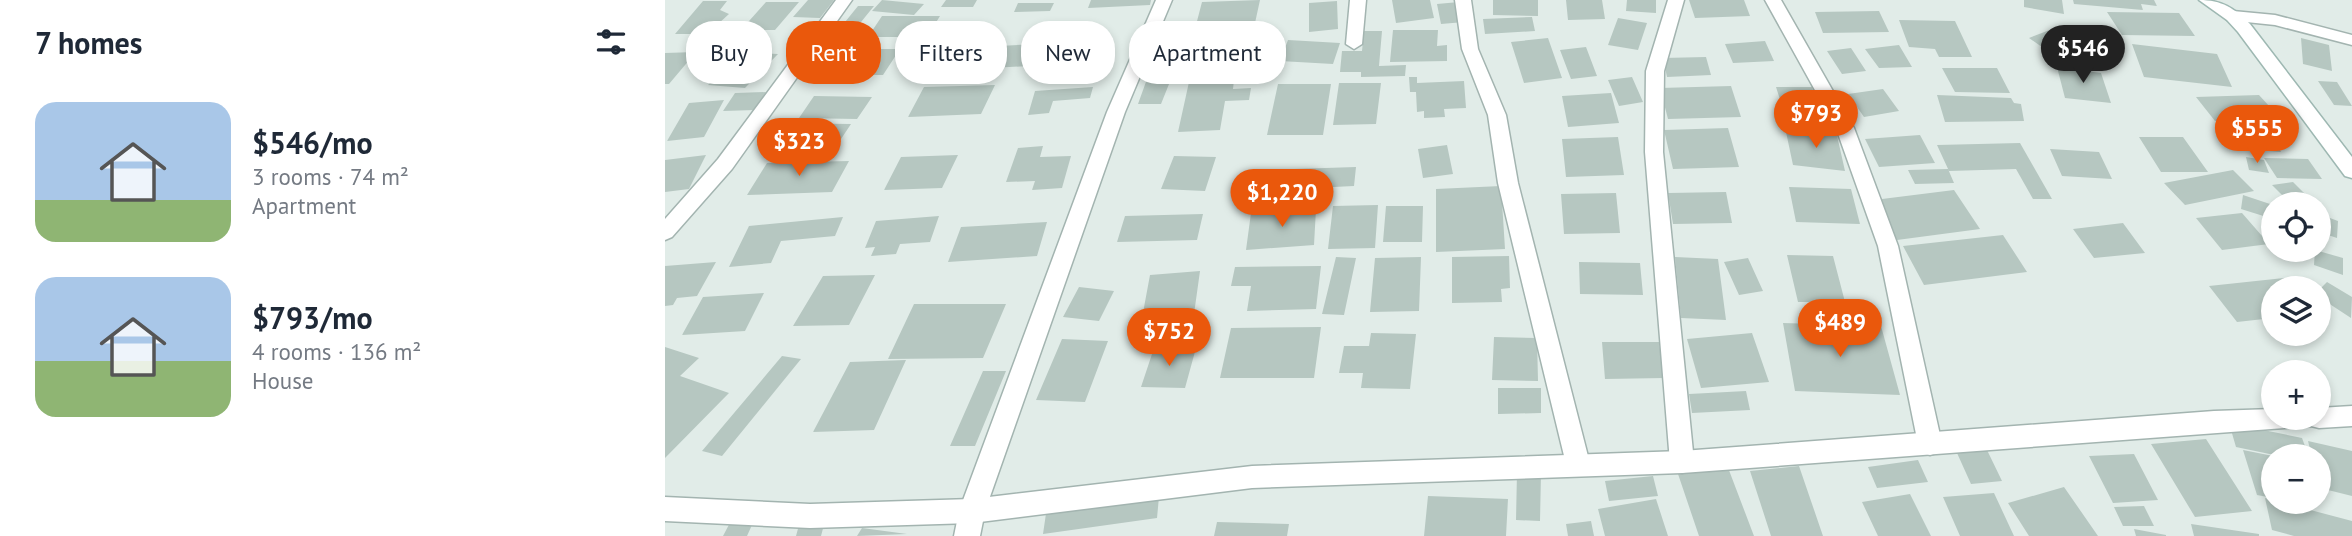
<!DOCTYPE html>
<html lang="en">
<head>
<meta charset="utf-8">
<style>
	:root { --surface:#fff; --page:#f2f2f3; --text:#1f2937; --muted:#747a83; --accent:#ea580c }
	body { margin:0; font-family:"PT Sans",sans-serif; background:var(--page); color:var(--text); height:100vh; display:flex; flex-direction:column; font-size:26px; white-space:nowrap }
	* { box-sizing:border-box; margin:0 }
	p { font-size:23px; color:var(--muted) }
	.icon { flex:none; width:38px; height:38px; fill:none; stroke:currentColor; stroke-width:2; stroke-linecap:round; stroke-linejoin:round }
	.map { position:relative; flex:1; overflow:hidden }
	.side { display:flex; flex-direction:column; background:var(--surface); width:665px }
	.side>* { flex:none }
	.banner { position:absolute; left:21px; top:21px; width:665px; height:63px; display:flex; gap:14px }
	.tools { position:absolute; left:1596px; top:192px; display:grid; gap:14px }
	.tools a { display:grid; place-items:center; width:70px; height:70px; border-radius:50%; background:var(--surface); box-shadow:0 4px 10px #0003; font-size:35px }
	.price { position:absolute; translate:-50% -60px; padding:0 16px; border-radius:24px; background:var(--accent); color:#fff; font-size:23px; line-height:46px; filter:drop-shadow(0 2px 4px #0008) }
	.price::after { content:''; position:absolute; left:50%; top:42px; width:21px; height:16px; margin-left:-10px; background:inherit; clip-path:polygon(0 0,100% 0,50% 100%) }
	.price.current { background:#222; color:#fff }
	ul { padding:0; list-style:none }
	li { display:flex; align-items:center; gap:21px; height:175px; padding:0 35px }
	li span { display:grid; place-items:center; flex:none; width:196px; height:140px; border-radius:21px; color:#555 }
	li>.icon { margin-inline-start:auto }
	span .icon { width:84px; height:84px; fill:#fffc; stroke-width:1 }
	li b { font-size:30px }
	h2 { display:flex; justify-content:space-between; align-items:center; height:84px; padding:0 35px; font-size:30px }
	.tag { padding:0 24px; border-radius:28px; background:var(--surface); box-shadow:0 4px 10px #0003; font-size:24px; line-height:63px }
	.tag.current { background:var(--accent); color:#fff }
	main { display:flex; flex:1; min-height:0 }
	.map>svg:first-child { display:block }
	.building { fill:#b6c7c1 }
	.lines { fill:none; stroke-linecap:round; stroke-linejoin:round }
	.minor-casing { stroke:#a3b4b0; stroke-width:3 }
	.tertiary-casing { stroke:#a3b4b0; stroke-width:3 }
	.secondary-casing { stroke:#9eb8b2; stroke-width:3 }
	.minor { fill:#fff; fill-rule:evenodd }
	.tertiary { fill:#fff; fill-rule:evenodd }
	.secondary { fill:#fff; fill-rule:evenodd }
</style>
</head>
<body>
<main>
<section class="side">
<h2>7 homes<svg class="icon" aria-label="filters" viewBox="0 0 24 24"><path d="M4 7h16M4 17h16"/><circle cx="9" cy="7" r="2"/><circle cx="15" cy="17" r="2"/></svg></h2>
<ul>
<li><span style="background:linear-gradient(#a9c7e8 70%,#8fb573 0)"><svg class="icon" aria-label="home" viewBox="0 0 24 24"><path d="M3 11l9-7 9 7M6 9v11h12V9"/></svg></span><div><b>$546/mo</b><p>3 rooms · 74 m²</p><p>Apartment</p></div></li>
<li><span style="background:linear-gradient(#a9c7e8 60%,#8fb573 0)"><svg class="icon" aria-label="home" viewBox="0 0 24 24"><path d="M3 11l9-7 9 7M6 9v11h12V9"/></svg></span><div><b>$793/mo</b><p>4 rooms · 136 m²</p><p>House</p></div></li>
</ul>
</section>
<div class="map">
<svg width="1687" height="536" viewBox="0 0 1687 536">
	<rect width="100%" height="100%" fill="#e1ece8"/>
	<path class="building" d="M143,0H169L155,18L128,17Z
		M217,0L259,4L249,15L207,11Z
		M281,0H312L308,7H276Z
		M426,0H486L485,5L423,8Z
		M595,0L590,23L531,25L537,2Z
		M727,0H765L769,18L731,23Z
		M828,0H873V16L828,15Z
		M901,0H937L940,19L903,20Z
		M962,0H991V13L961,11Z
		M1024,0H1079L1085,16L1030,18Z
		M1359,0H1397L1399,14L1359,7Z
		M1408,0H1489L1492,6L1476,4L1478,10L1409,4Z
		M38,1H62L55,10L64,14L42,34H10Z
		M672,1L673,29L644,32V3Z
		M101,2H134L110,30H76Z
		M794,2L799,22L776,24L772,4Z
		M353,3H389L385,11L349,12Z
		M193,6H209L192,27H176Z
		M1214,11L1224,32L1158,33L1150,12Z
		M1442,12L1514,13L1530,36L1457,35Z
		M217,16H275L262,37H203Z
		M867,17L870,31L820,34L818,19Z
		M953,18L982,23L973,50L943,45Z
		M1234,20L1290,21L1307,57H1274L1270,49L1244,47Z
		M1395,26L1421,43L1391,57L1364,38Z
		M568,29L563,54L578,53L576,62L533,64L541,30Z
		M728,30H773L772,46L782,45V61L725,62Z
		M699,31H717L714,66L741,65L740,76L696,77V72H675L677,51H697Z
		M93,34L83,46H77L72,52L57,53L61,48H48L58,35Z
		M883,38L897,78L859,83L846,42Z
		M1636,38L1664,45L1667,71L1638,64Z
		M623,40L675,43L668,64L615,61Z
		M1100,41L1109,61L1068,63L1060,44Z
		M389,43L382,65L326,68L334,46Z
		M1467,44L1552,54L1567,87L1479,77Z
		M1234,45L1247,67L1214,68L1200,49Z
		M449,46L444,62L422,63L427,47Z
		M921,47L932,76L906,79L895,50Z
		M303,48L292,72L238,74L251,50Z
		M1186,48L1201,71L1177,74L1162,51Z
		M183,49H235L218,75H164Z
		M31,52L4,84H0V53Z
		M76,52L113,54L80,88L43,85Z
		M1041,57L1046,75L1002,77L998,58Z
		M1392,67L1436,73L1446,103L1400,98Z
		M1277,68H1332L1345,93L1290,92Z
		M744,77H752V83L799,81L801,108L779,109L780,117L759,118V111L752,112L751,92H745Z
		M967,77L978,102L954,106L943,80Z
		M482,79H506L496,104H473Z
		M569,80L568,89L586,88L584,100L560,101L555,130L513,132L524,82Z
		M1653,81L1672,82L1687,106L1669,105Z
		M674,83H716L711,124L668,125Z
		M613,84H666L658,135H602Z
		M330,85L316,114L243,117L259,87Z
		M1066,86L1076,117L1003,119L995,88Z
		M428,87L425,98L388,101L384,113L363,115L370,91Z
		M1111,87H1147L1154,108L1118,109Z
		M1218,89L1234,111L1199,117L1183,94Z
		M101,92L90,110L58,111L70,93Z
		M946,93L954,123L903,127L897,96Z
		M1272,95L1346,98L1349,103L1356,104L1359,121L1280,122Z
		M1594,95L1615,118L1550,121L1531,97Z
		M149,96L207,97L192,119L134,118Z
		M59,100L39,137L2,141L24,103Z
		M108,123L186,124L172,145H92Z
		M1063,128L1074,167L1008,169L999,130Z
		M1171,131L1180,171L1128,165L1121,132Z
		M1255,135L1270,163L1214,167L1200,139Z
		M1570,136L1608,138L1616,152L1578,149Z
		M953,137L959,175L901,177L897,139Z
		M1474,137H1518L1543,172H1496Z
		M1355,143L1387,199H1368L1351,169L1284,171L1272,145Z
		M782,145L788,174L758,178L753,149Z
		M378,146L375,157L406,156L397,188L367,190L370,181L341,182L353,148Z
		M1385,149L1434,152L1447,179L1397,176Z
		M41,155L24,189L0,192V160Z
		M293,155L277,188L219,190L236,157Z
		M509,156L551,157L540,191L496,189Z
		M1581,157L1599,160L1604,173L1584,170Z
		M1599,158L1643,159L1657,179L1612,178Z
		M184,161L167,192L82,195L102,163Z
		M691,167L689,186L627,189L629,169Z
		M1283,169L1289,183L1250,184L1243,170Z
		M591,170L619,171L613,191L584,190Z
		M1568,170L1589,191L1520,205L1499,183Z
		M1628,182L1644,198L1623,201L1607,185Z
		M836,186L840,249L771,252V189Z
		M1124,187L1186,189L1195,224L1131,222Z
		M1289,190L1315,229L1232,240L1209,200Z
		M1061,192L1067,223L1008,224L1003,193Z
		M951,193L955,233L899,234L896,194Z
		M1578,195L1608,205V219L1576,209Z
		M713,205L710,248L663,249L668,206Z
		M721,206H758L757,242H718Z
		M651,209L649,245L581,250L586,213Z
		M1577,213L1604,244L1557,250L1531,218Z
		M538,214L532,240L452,242L460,216Z
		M1654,214L1673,221L1672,238L1654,232Z
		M274,216L265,242L235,244L231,254L206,256L210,247L200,248L211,221Z
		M178,217L170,236L116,241L106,263L64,267L84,226Z
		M382,222L372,256L283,262L296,227Z
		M1458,223L1480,253L1429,258L1408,229Z
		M1338,235L1362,272L1259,285L1238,246Z
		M1650,250L1678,258V275L1649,265Z
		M1122,255L1168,256L1180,302H1133Z
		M844,256L845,288L836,289L837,302L787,303V257Z
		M671,257L691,258L679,315L657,314Z
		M756,257L754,311L705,312L710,258Z
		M1010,257L1053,259L1061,320L1016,318Z
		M1083,258L1098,291L1074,295L1059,262Z
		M51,262L32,296L12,298L8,305L0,306V266Z
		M914,262L975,263L978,295L915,294Z
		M656,266L651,309L582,311L586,286H566L570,267Z
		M535,271L529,314L477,318L485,275Z
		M210,275L184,325L128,326L158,276Z
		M1619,278L1628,289H1608V318L1572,322L1544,286Z
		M1662,282L1687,297L1686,318L1654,297V290Z
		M414,287L449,291L434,321L398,317Z
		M99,293L80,331L17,335L38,297Z
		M249,304H341L318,358L223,359Z
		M1118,323L1216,326L1235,395L1130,391Z
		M656,327L649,378H555L566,328Z
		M706,333L751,334L745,389L696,388L698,373H674L679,346H704Z
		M1087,333L1104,382L1036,388L1022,339Z
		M829,337L872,338L873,381L827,380Z
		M397,339L443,341L420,402L371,400Z
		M937,342H994L999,378L940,379Z
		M0,347L34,358L15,376L64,393L0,458Z
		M489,348H531L520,388L476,387Z
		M117,356L136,359L57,456L37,451Z
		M241,360L209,430L148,432L185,362Z
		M318,371H341L310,446H285Z
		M833,388H876V413L833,414Z
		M1081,391L1085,410L1027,413L1024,394Z
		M1564,423L1637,438L1644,457H1619L1571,447Z
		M1541,439L1587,511L1530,517L1486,444Z
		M1643,441L1687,451V496L1655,488L1654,457H1647Z
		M1322,450L1337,481L1306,484L1292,453Z
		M1578,450L1608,456V498L1592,495Z
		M1469,454L1493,500L1448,503L1424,456Z
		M1253,460L1263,482L1212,488L1203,467Z
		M1062,465L1089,536H1034L1013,474Z
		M1134,466L1158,536H1106L1085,471Z
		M852,472L876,473L875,521L851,520Z
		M988,476L993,496L944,501L940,481Z
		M495,486L492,518L378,534L383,500Z
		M1399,487L1433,536H1364L1343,503Z
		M1329,493L1349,536H1295L1278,497Z
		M1245,494L1266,536H1213L1197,502Z
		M763,496L843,499L841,536H759Z
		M1600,498L1687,521V536H1629L1607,530Z
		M991,499L1003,536H940L933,509Z
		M1479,506L1489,526H1458L1449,507Z
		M91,516L82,536H58L68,517Z
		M160,521L156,536H131L134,525Z
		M926,521L929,536H903L901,524Z
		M552,522L624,524L622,536H549Z
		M1526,524L1594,534V536H1529Z
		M197,528L242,534L192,536Z
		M1469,529L1501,535V536H1471Z"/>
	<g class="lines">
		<defs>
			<path id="minor" d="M171,0H187L67,169L7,237L0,240V219L53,159Z
				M491,0H507L460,112L320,511L315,536H289L294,511L442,112Z
				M685,0H701L697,44L689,49L681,44Z
				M790,0H806L813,49L841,115L853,183L925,464L922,472L913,475L904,472L901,464L833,183L823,115L797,49Z
				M1003,0H1019L999,71L998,152L1029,462L1026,470L1017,473L1008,470L1005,462L980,152L981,71Z
				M1100,0H1116L1189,128L1233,246L1277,444L1274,452L1265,455L1256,452L1253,444L1213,246L1171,128Z
				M1568,11L1610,15L1687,35V45L1610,25L1562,20V12Z"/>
			<path id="tertiary" d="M1687,406V426L1654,428L1646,426L1017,473L587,488L307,523L145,528L0,521V497L145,504L307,499L587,466L1017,451L1549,411L1608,409V418H1654V408Z"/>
			<path id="secondary" d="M1534,0C1557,0 1569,8 1585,24L1687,157V178L1680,176L1573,32L1562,20Z"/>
		</defs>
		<use href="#minor" class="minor-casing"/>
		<use href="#tertiary" class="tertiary-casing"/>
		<use href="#secondary" class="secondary-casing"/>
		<use href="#minor" class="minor"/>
		<use href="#tertiary" class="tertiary"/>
		<use href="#secondary" class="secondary"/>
	</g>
</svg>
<div class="tools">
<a><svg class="icon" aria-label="locate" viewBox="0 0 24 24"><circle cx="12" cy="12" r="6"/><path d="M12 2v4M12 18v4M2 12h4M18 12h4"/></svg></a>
<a><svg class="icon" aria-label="layers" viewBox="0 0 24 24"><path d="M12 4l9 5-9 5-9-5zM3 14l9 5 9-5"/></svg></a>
<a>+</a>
<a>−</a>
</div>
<b class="price current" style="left:1418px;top:85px">$546</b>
<b class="price" style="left:1151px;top:150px">$793</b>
<b class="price" style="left:1592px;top:165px">$555</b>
<b class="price" style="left:134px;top:178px">$323</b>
<b class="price" style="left:617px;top:229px">$1,220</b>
<b class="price" style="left:1175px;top:359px">$489</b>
<b class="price" style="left:504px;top:368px">$752</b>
<div class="banner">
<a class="tag">Buy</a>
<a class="tag current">Rent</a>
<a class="tag">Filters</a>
<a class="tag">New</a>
<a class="tag">Apartment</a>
</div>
</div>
</main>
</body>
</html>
